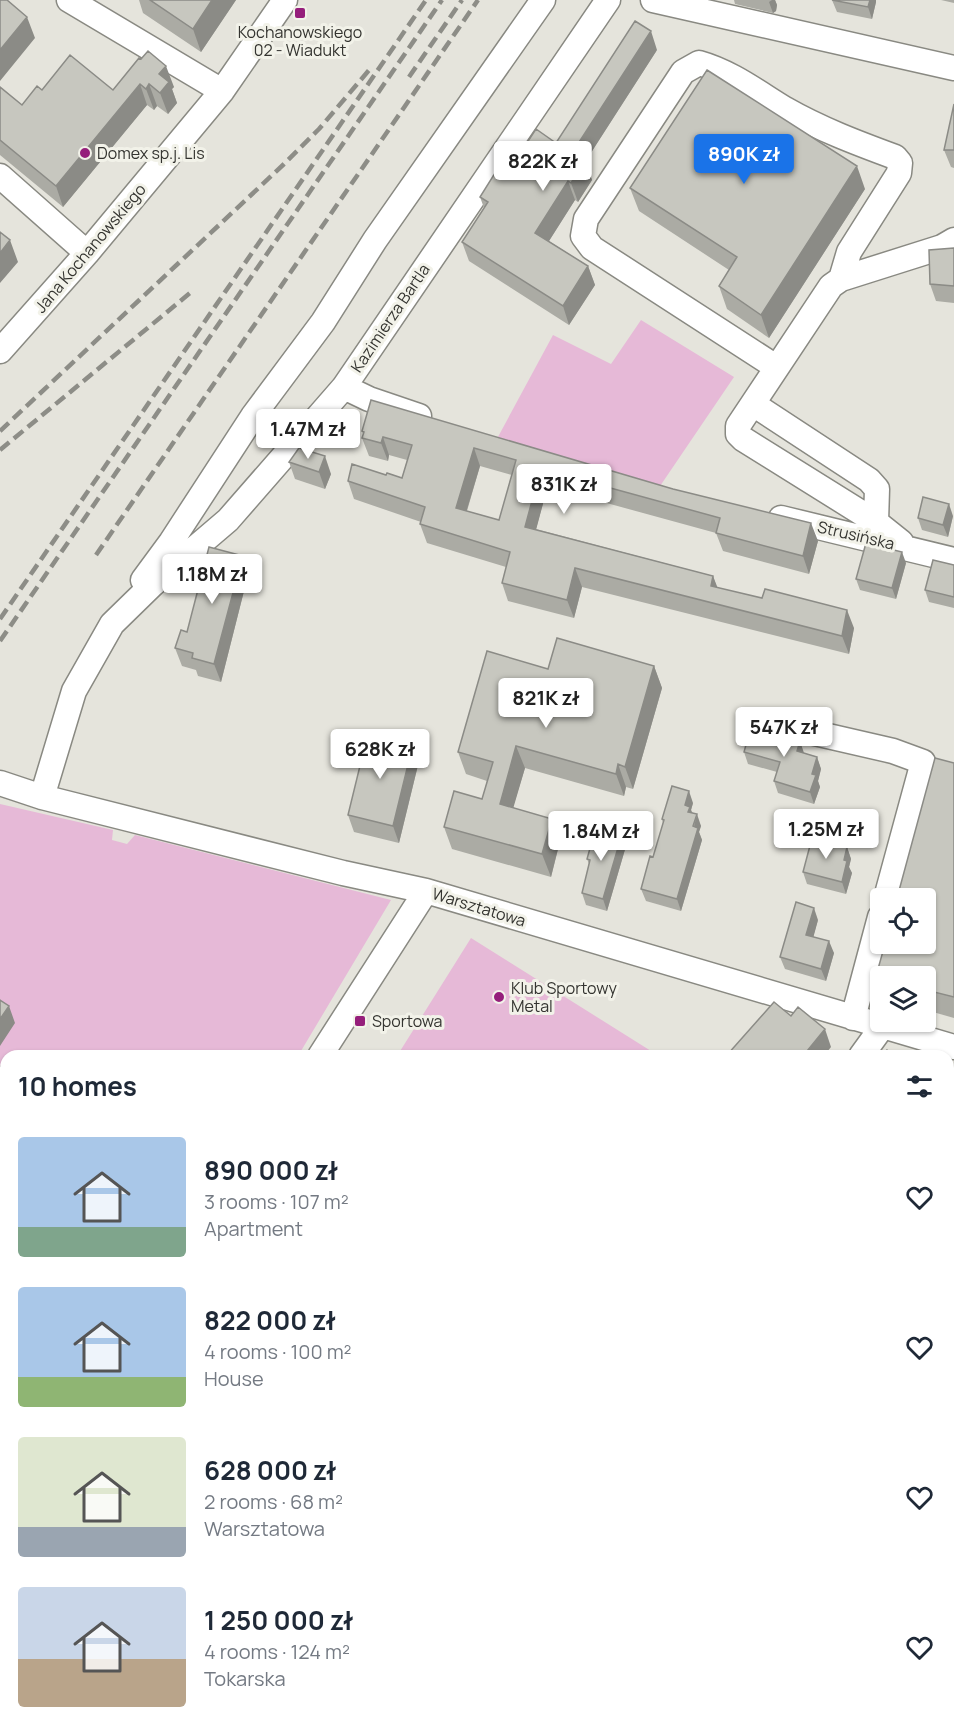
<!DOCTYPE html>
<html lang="en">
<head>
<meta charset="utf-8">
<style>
	:root { --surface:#fff; --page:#f2f2f3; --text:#1f2937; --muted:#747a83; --accent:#1a73e8 }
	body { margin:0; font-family:Manrope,sans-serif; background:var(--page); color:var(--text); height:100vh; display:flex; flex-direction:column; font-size:22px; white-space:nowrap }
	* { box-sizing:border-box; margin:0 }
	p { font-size:20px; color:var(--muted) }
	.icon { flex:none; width:33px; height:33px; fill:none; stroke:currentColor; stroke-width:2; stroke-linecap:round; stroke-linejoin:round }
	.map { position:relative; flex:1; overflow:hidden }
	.sheet { position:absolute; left:0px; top:1050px; width:954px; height:686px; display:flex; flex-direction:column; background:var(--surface); border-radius:18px 18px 0 0; box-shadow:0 2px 4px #0004 }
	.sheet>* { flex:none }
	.controls { position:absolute; left:870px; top:888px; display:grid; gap:12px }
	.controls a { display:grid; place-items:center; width:66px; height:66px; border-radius:6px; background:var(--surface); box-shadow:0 2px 4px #0004; font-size:30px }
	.price { position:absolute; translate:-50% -51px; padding:0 14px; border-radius:6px; background:#fff; color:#222; font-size:20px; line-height:39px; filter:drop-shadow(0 2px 3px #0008) }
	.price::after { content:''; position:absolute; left:50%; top:36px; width:18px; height:14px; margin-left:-9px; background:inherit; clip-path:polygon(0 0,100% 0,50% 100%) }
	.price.current { background:var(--accent); color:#fff }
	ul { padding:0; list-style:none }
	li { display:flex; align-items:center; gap:18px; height:150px; padding:0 18px }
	li span { display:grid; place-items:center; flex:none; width:168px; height:120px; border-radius:6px; color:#555 }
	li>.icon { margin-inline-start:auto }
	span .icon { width:72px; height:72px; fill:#fffc; stroke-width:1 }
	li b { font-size:26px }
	h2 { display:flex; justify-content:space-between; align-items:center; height:72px; padding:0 18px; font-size:26px }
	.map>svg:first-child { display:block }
	.green { fill:#e6b9d7 }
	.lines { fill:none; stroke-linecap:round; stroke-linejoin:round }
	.minor-casing { stroke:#898982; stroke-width:27 }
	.minor { stroke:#fff; stroke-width:24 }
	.rail { stroke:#8d8d87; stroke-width:4.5; stroke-dasharray:12 6; stroke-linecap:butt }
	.wall { fill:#ababa4; fill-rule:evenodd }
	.shaded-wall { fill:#8b8b86 }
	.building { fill:#c7c7bf; stroke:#8b8b86; stroke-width:1.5; fill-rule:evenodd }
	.poi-dot { fill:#951e7b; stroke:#f2f2e9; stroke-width:2 }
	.labels { text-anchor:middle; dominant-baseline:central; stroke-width:6; stroke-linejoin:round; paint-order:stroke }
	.poi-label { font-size:16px; fill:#343430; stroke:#f2f2e9; text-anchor:start }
	.street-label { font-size:16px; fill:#343430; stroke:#f2f2e9 }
</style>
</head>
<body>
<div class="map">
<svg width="954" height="1735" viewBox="0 0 954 1735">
	<rect width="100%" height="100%" fill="#e5e4dc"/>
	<path class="green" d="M641,320L734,377L654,495L492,448L553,335L611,364Z
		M0,804L113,830L112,840L127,844L135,835L391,900L298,1056H6V1071L0,1067Z
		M471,938L659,1056H397Z
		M954,1113V1359L948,1367V1121Z"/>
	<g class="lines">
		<defs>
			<path id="minor" d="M69,0L222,91
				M653,0L954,68
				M0,176L87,253
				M0,351L87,253L222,91L285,0
				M776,367L592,248L583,236L586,219L683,72L699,63C731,72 757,92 785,109C820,129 857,143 895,157L900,163L899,173L849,252L841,279
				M344,387L369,399L419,416
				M753,404L869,480L877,489L876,522
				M781,518L954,560
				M901,542L876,522L743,439L738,434V426L831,286L841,279L942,247L954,240
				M143,580L171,542L253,416L323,322L375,240L543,0
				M793,728L893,751L923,762L886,898
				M0,783L42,797L343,873L426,891L954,1047
				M42,797L74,691L112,624L153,584L228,520L344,387L608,0
				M853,1018L880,917
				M320,1056L426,891
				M861,1056L882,1027
				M0,1079L6,1083
				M0,1535L6,1526
				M948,1566L954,1559
				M948,1726L954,1719
				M297,1730L306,1735
				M764,1735L771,1730"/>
		</defs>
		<use href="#minor" class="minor-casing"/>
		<use href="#minor" class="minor"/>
		<path class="rail" d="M409,77L462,0
			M0,431L284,164L319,129L370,69
			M0,450L190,293
			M96,555L478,0
			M0,619L426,0
			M0,641L442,0"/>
	</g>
	<path class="wall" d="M139,0H236L201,52L143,13Z
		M734,0H775L777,5L776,11L773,13L735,4Z
		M832,0H876V2L872,19L837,12Z
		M941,0H954V3Z
		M657,50L585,162L592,180L578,202L575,200L549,241L588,266L595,285L569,325L469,261L462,242L484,208L480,197L556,143Z
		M139,58L174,87L172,89L177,103L168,114L157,106L154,110L147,105L63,207L0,155V87L22,105L42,90H113Z
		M944,150H954V168L951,167Z
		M630,188L865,189L769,338L727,309L719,286L729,270L639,211Z
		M954,248V303L936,301L930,284Z
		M371,400L818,541L809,574L723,551L716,533L581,496L580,494L548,485L536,529L713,576L717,588L854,628L849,654L582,587L574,618L508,601L502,583L506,567L427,543L420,524L421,522L354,499L348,481L386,475L402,478L407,460L389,455L388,461L369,456L362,438L363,434L362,431ZM480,466L512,475L499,520L467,511Z
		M289,462L331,474L325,489L295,479Z
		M953,516L948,537L922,530L918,518Z
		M247,557L253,575L249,593L244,591L221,682L198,676L196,670L182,666L175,648Z
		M906,563L896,599L860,590L856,579Z
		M954,565V608L929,602L925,590Z
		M654,666L662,688L633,789L626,787L624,796L525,768L513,807L560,841L551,877L452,849L444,827L482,799L487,781L466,774L458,752L548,669Z
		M413,744L419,761L399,843L354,832L348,815Z
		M744,752L804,753L817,757L821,769L818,781L820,787L814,804L778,793L774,781L777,772L748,764Z
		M954,763V1018L926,1010V976H881L878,969Z
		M693,803L691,810L701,826L699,832L702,840L681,911L646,901L641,889L653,857L663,823L662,819Z
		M626,846L607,911L586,905L582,893L589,864L587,859Z
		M847,847L851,859L849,867L852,873L846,894L807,884L803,872Z
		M818,920L813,937L834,953L826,981L785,969L780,957Z
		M0,1260L6,1262V1334L0,1330Z
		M954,1581V1619L948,1613V1588Z
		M197,1730H237L234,1735H206Z
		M530,1730H567L564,1735H539Z
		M671,1730H707L709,1735H674Z"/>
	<path class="shaded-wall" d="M212,0H236L201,52L193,29Z
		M772,0H775L777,5L776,11L773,13L769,2Z
		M870,0H876V2L872,19L868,7Z
		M27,17L35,38L0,81V50Z
		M651,31L657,50L585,162L592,180L578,202L571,183L572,153Z
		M166,66L174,87L172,89L177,103L168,114L160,93L159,74Z
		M140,84L147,105L63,207L56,186Z
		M149,84L157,106L154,110L146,89Z
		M857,166L865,189L769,338L761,315Z
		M568,181L575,200L542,252L535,233Z
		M10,240L18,262L0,283V253Z
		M588,266L595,285L569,325L563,306Z
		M383,437L389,455L388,461L381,443Z
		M474,448L480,466L462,526L456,508Z
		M325,456L331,474L325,489L319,472Z
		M541,467L548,485L532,545L525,527Z
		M949,504L953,516L948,537L943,525Z
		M811,523L818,541L809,574L803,556Z
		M902,552L906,563L896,599L892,588Z
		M247,557L253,575L249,593L242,575Z
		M575,568L582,587L574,618L567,600Z
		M238,574L244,591L221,682L214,664Z
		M713,576L720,594L711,586Z
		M847,610L854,628L849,654L842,636Z
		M654,666L662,688L633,789L625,767Z
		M800,741L804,753L797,751Z
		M413,744L419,761L399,843L393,826Z
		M516,746L525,768L508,826L500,804Z
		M817,757L821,769L818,781L820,787L814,804L810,792L812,774Z
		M618,764L626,787L624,796L616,774Z
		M689,791L693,803L691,810L694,819L692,824L685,805Z
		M697,814L701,826L699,832L702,840L681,911L677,899Z
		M552,819L560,841L551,877L542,854Z
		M622,834L626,846L607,911L603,899Z
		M847,847L851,859L849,867L852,873L846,894L842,882L844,860Z
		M814,908L818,920L811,946L806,935Z
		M829,941L834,953L826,981L821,969Z
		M9,1006L15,1023L0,1046V1019Z
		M825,1029L831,1047L824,1056H803Z
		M6,1196V1236L0,1245V1205Z
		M6,1424V1463L0,1471V1432Z
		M6,1608V1635L0,1644V1617Z
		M49,1730H68L64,1735H46Z
		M219,1730H237L234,1735H220Z
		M555,1730H567L564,1735H552Z
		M699,1730H707L709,1735H692Z
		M854,1730H858L860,1735H848Z"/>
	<path class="building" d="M0,0H7L27,17L0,50Z
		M150,0H212L193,29Z
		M832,0H870L868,7Z
		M635,21L651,31L572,153L585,161L571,183L568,181L535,233L588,266L563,306L462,242L488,202L480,197L510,149L519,155L536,129L556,143Z
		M148,51L166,66L159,74L169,82L160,93L149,84L146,89L140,84L56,186L0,140V87L22,105L37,86L42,90L70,55L113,90L139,58L141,59Z
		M707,70L857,166L761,315L719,286L737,257L630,188Z
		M954,104V150H944Z
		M0,232L10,240L0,253Z
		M954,248V286L930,284L929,250Z
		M371,400L673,489L811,523L803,556L716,533L720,518L574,478L575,476L541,467L525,527L713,576L711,586L762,598L765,589L847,610L842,636L575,568L567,600L502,583L510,552L420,524L425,507L348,481L352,464L386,475L387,473L402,478L412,445L383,437L381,443L362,438L364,432L362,431ZM474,448L516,460L499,520L456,508Z
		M299,448L325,456L319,472L289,462Z
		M923,497L949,504L943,525L918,518Z
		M866,543L902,552L892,588L856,579Z
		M209,547L247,557L242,575L238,574L214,664L192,658L193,653L175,648L181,630L187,632Z
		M933,560L954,565V597L925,590Z
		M557,638L654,666L625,767L618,764L616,774L516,746L500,804L552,819L542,854L444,827L454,791L482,799L493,762L458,752L487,651L548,669Z
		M751,727L800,741L797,751L817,757L812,774L816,775L810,792L774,781L780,762L744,752Z
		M368,733L413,744L393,826L348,815Z
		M935,758L954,763V997L926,990V976H886L887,972L878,969L885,944H926V898H897Z
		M672,786L689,791L685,805L690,807L688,812L697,814L693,826L698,828L677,899L641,889L650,856L653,857L664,820L662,819Z
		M596,827L622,834L603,899L582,893L590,860L587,859Z
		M812,838L847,847L844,860L847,861L842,882L803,872Z
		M796,902L814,908L806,935L829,941L821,969L780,957Z
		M0,1000L9,1006L0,1019Z
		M774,1002L791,1016L798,1007L825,1029L803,1056L727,1055Z
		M887,1050L896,1056H882Z
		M0,1107L6,1111V1196L0,1205Z
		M0,1260L2,1262L3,1260L6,1262V1315L0,1311Z
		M0,1413L6,1417V1424L0,1432Z
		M4,1550L6,1551V1608L0,1617V1556Z
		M954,1581V1611L948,1606V1588Z
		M14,1730H49L46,1735H11Z
		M405,1730H433L435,1731L433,1735H401Z
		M544,1730H555L552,1735Z
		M674,1730H699L692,1735H679Z
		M808,1730H854L848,1735H802Z"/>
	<g class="poi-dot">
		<rect x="294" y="7" width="12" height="12" rx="3"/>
		<circle cx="85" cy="153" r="6"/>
		<circle cx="499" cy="997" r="6"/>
		<rect x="354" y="1015" width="12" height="12" rx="3"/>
	</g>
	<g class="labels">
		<g class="poi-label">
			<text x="300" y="32" text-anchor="middle">Kochanowskiego<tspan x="300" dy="18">02 - Wiadukt</tspan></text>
			<text x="97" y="153">Domex sp.j. Lis</text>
			<text x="511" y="988">Klub Sportowy<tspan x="511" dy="18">Metal</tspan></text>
			<text x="372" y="1021">Sportowa</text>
		</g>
		<g class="street-label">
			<text transform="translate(90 248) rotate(-50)">Jana Kochanowskiego</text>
			<text transform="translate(390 318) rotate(-56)">Kazimierza Bartla</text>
			<text transform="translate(856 535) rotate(13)">Strusińska</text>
			<text transform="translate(479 907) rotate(17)">Warsztatowa</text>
		</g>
	</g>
</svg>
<div class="controls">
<a><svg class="icon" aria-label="locate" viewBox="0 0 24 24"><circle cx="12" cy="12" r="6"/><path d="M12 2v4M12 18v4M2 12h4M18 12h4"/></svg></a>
<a><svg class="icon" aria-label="layers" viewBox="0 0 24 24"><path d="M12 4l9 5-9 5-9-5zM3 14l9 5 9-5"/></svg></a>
</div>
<b class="price current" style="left:744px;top:185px">890K zł</b>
<b class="price" style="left:543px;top:192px">822K zł</b>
<b class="price" style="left:308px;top:460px">1.47M zł</b>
<b class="price" style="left:564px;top:515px">831K zł</b>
<b class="price" style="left:212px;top:605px">1.18M zł</b>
<b class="price" style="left:546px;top:729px">821K zł</b>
<b class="price" style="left:784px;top:758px">547K zł</b>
<b class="price" style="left:380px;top:780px">628K zł</b>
<b class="price" style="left:826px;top:860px">1.25M zł</b>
<b class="price" style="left:601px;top:862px">1.84M zł</b>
<section class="sheet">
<h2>10 homes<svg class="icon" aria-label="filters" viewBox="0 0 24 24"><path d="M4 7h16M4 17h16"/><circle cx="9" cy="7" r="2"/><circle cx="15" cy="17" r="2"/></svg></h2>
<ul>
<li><span style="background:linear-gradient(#a9c7e8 75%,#7fa58c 0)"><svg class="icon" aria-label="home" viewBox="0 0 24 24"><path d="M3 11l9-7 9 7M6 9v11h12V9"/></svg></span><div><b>890 000 zł</b><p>3 rooms · 107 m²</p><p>Apartment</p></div><svg class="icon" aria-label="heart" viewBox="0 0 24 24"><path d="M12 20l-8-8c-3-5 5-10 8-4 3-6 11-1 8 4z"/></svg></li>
<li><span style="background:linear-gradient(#a9c7e8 75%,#8fb573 0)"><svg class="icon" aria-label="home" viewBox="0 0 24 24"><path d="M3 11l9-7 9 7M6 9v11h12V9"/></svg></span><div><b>822 000 zł</b><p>4 rooms · 100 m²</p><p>House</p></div><svg class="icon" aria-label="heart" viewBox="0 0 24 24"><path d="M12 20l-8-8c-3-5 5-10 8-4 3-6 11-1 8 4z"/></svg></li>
<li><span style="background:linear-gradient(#dfe7d0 75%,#9aa5b1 0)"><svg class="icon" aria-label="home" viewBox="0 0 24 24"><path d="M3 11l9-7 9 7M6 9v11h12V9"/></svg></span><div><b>628 000 zł</b><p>2 rooms · 68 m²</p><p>Warsztatowa</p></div><svg class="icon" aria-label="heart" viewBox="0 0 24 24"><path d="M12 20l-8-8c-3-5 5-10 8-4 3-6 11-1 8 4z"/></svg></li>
<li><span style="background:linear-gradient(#c9d6e8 60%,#b9a48a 0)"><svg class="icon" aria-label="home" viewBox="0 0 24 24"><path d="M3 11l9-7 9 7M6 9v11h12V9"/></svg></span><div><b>1 250 000 zł</b><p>4 rooms · 124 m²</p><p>Tokarska</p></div><svg class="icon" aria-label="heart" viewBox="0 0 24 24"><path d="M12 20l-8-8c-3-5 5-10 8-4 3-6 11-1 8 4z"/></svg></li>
</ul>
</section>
</div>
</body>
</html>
